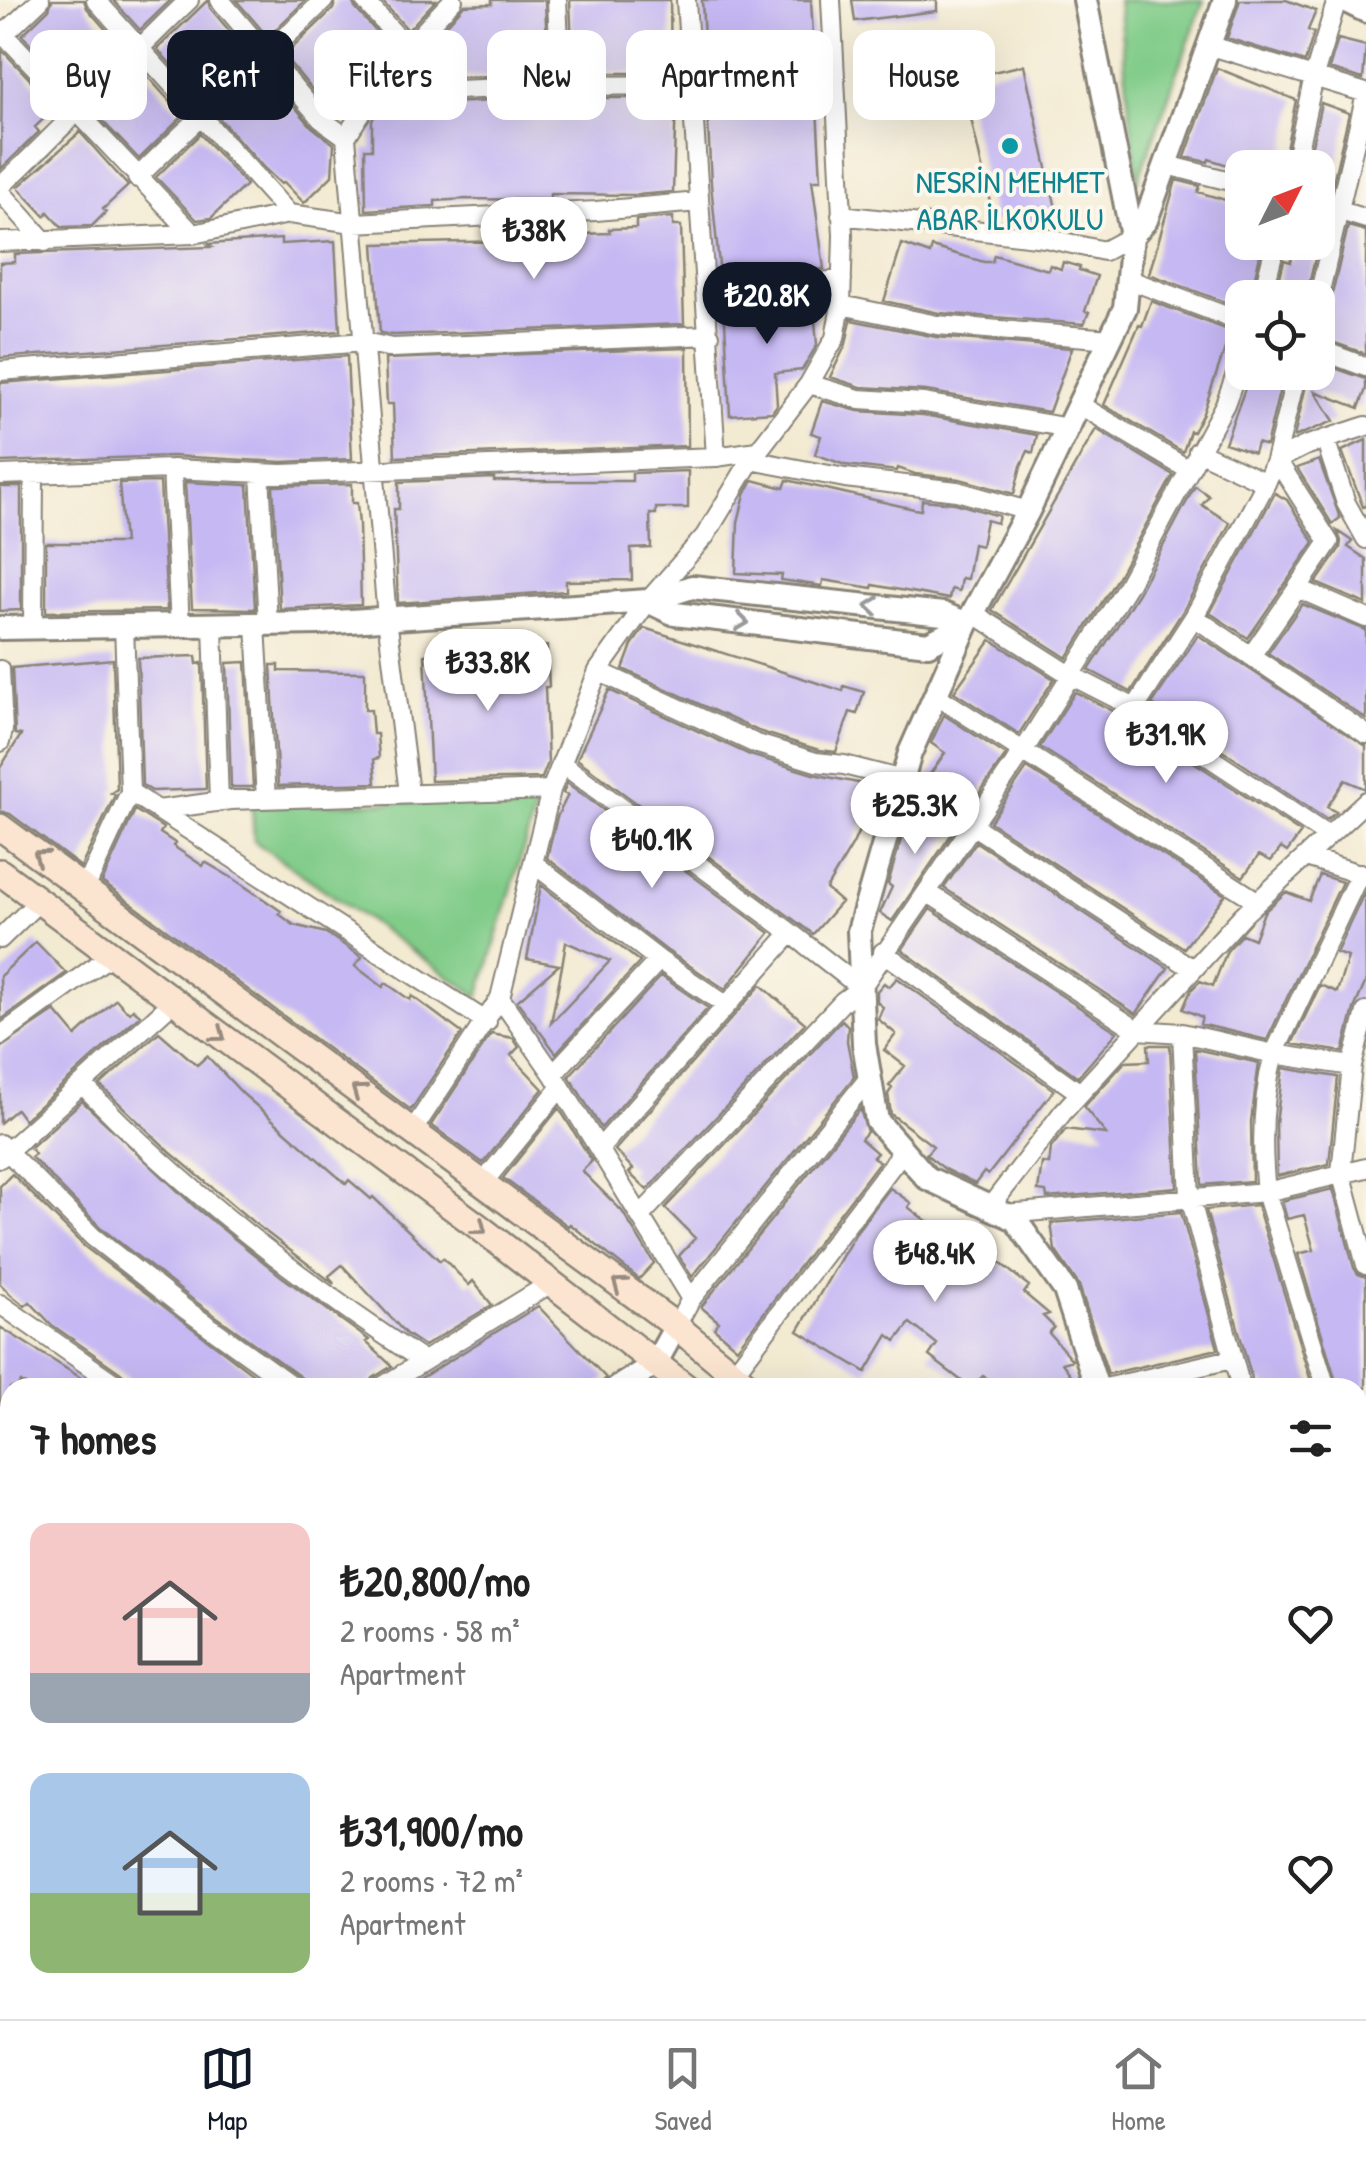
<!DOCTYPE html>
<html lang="en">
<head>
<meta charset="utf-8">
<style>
	:root { --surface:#fff; --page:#f2f2f2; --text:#222; --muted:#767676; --line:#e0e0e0; --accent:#111827 }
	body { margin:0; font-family:"Patrick Hand",sans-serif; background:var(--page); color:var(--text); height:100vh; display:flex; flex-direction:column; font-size:38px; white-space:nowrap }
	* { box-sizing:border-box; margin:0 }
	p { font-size:32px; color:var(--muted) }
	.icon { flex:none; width:55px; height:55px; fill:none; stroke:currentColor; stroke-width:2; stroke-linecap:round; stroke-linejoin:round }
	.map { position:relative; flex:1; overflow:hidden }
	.details { position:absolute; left:0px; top:1378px; width:1368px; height:642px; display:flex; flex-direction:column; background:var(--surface); border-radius:30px 30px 0 0; box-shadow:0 10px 40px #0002 }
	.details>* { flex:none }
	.guide { position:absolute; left:30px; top:30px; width:1308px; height:90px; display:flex; gap:20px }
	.needle { width:65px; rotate:48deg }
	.buttons { position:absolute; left:1225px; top:150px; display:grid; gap:20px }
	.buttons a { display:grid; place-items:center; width:110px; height:110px; border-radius:20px; background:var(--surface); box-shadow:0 10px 40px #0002; font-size:50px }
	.price { position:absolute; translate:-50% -85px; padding:0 22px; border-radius:35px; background:#fff; color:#222; font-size:32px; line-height:65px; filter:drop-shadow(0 2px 5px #0008) }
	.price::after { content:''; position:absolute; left:50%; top:60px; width:30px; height:22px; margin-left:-15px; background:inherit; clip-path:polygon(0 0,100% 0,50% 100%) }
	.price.selected { background:var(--accent); color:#fff }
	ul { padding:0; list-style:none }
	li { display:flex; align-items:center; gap:30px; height:250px; padding:0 30px }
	li span { display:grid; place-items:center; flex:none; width:280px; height:200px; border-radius:20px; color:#555 }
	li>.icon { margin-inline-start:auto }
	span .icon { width:120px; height:120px; fill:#fffc; stroke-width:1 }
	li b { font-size:42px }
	h2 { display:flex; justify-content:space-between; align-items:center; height:120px; padding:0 30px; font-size:42px }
	.chip { padding:0 35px; border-radius:20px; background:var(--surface); box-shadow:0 10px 40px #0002; font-size:35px; line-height:90px }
	.chip.selected { background:var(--accent); color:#fff }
	.menu { display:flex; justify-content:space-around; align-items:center; height:140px; border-top:2px solid var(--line); background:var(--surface); font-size:28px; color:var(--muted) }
	.menu a { display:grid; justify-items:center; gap:5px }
	.menu .selected { color:var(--accent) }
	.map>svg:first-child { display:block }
	.green { fill:#81cc89; stroke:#4e7452; stroke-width:2.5 }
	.building { fill:#c6b8f3; fill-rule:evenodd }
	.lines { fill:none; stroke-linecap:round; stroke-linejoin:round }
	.minor-casing { stroke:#888377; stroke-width:22 }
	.tertiary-casing { stroke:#888377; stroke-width:28 }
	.secondary-casing { stroke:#888377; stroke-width:30 }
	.minor { stroke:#fff; stroke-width:18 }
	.tertiary { stroke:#fff; stroke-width:22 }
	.secondary { stroke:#fce5d0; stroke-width:25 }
	.oneway { stroke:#999 }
	.oneway2 { stroke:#978b7f }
	.culture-dot { fill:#0f9aa8; stroke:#fbf7ec; stroke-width:4 }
	.labels { text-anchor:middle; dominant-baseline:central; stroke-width:8; stroke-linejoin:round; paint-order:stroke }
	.culture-label { font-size:32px; fill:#0d838f; stroke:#fbf7ec }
</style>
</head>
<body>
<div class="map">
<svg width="1366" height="2019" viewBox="0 0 1366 2019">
	<rect width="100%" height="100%" fill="#fbf7ec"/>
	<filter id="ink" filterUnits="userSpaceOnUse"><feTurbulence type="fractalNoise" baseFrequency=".01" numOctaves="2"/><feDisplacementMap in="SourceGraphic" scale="20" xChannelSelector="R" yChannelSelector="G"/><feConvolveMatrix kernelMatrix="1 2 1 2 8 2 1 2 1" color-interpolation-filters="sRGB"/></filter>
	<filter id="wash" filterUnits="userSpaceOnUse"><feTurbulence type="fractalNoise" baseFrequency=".0048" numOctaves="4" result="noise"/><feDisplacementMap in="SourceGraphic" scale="40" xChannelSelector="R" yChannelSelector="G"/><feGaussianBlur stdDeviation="2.25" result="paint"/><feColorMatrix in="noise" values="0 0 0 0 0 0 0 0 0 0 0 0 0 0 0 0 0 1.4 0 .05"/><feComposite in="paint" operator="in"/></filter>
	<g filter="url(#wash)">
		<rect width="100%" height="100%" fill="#f3ead2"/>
		<path class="green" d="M1118,0H1204L1137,183Z
			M538,800L479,997L254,841L252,805Z
			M0,1496L10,1503V1709L0,1714Z"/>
		<g id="blocks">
			<path class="building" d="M52,0H84L87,8L122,48L77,94L22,35L49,9Z
				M113,0H171L140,30Z
				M208,0L210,8L249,54L202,98L157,49Z
				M236,0H306L268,37Z
				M336,0H352L355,8L388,45L364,67L363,52L350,51L344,91L327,107L284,56L333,9Z
				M381,0H436L408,30Z
				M492,0H545L548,74L404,79L405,73L464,5L492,4Z
				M570,0H670L671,73H573Z
				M702,0H811L821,180H812L824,269L722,278L720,275L711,184Z
				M852,0H937V11L855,21Z
				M1240,0H1286L1316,11L1308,30L1314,32L1305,62L1227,38Z
				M1338,39L1366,46L1363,79L1329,69Z
				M2,50L56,107L35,127L39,132L1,169Z
				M924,61L927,91L887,95L883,65Z
				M1024,65L1057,213L1040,217L1041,225L994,220L962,79Z
				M139,67L183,116L139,159L94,112Z
				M1217,68L1296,100L1282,168H1237L1209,159L1208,162L1185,157Z
				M266,73L312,127L334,144L332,176L304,203L284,182L281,184L264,168L218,117Z
				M561,98H676L673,192L636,195L550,194V200L466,199L435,201V206L366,210L365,149H372V120L381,106Z
				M1321,103L1349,113L1330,195L1318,192V168H1307Z
				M80,132L128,186L103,209L106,212L92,226L62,227L48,212L45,216L18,187Z
				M200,134L246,185L211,218L197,220L156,177Z
				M1176,180L1200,186L1198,192L1242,205V242H1257L1254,254L1260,255L1250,298H1241L1238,307L1149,274Z
				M673,217V226H681L684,324L393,335L380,333L374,244L551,240L550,235L610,233L609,229L636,228V220Z
				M1318,217L1324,219L1306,298H1275L1284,260L1291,262L1295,242H1318Z
				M1348,226L1366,231V354L1318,337V312L1326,309L1330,303Z
				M281,239V244L335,241L340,331L0,358V263L15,262V254L212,247L208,244Z
				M902,244L930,254L932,247L984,262H992L994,255L1048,270L1050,265L1061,269L1063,262L1080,267L1079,270L1097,276L1085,311L1089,312L1084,324L939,313L884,301Z
				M822,294L823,307L814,308L817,345L802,370L775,373L777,405L772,412L730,415L724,303Z
				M1151,301L1231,331L1203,413L1193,432L1190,431L1183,452L1104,405L1139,325L1142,326Z
				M851,320L936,337L1072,348L1049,412L926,391L861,387L830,377L846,344Z
				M687,348L688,446L395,457L393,404H387L385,359Z
				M347,356L352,459L282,462L172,456L0,462V383Z
				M1318,362L1366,379V389L1359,408L1315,391L1334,421L1294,437L1309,372H1318Z
				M1251,372H1284L1266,446L1257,443L1254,453L1225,443Z
				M822,401L858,411L923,415L1037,435L1033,453L1028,451L1021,466L1014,494L960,479L915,474L898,468L897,471L845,465L815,454L821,436L811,433Z
				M1096,429L1173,475L1116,580L1067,658L992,610Z
				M1366,440V506L1363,507L1342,451Z
				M1319,460L1340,518L1332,524L1297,468Z
				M688,471V508H656V514H650L651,548L631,549L632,580L566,581V591L398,603L394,509H399V482L494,478V481H632V473Z
				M753,480L784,488L787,480L914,509L921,510L922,500L955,503L999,516L997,523L986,520L981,546L973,544L967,579L961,578L959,591L951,589L949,599L873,585L872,588L823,580L822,586L781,580L782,575L736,573L738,522L745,494Z
				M160,482L167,610L46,612V543H124L119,483Z
				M185,482L248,485L255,609L192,608Z
				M352,484V503H357L359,525L361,605L280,609L273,486Z
				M1195,486L1209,496L1202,505L1230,523L1183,611L1131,692L1089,670L1138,593Z
				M0,487H21V610L0,611Z
				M1275,493L1287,500L1314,542L1248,638L1210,613Z
				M1337,531L1352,541L1348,547L1366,559V604L1316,583L1340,548L1341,541Z
				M1302,604L1366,630V719L1268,653Z
				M644,628L843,691L844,686L864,692L857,714L850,712L836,752L819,750L758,731L623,669L632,645Z
				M1198,635L1366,746V789L1345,780L1327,807L1336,812L1327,820L1152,704Z
				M991,640L1054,679L1019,734L954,692Z
				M547,646L549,687H545L548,763L542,778L431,781L425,655Z
				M196,656L197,664L202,663L206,789L152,791L142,785L138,658Z
				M113,659L117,789L111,793L115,795L81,867L10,814L0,811V768L21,735L15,734L12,668Z
				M246,662L253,787H231L227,663Z
				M271,665H279V671L365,672V710H371L373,734H377L379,758L374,759L376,783L278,786Z
				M609,690L750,755L813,774L878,787L853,844L826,889L841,902L813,934L577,759Z
				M1075,692L1129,719L1301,833L1287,852L1281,848L1271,861L1259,855L1243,877L1040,747Z
				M944,715L1006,755L969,808L926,780L945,753L931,743Z
				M1027,768L1225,895L1184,948L990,822Z
				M567,783L770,933L725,989L666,950L547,858L557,817L568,795L563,793Z
				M919,805L955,829L892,921L880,913L892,887L888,884L902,836Z
				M135,810L163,828L160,833L175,843L173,846L203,866L205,862L234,879L281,911L279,914L294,925L326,933L362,957L355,966L383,987L386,983L410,1000L412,996L462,1033L411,1110L102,882Z
				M976,842L1168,968L1136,1014L944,888Z
				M1320,875L1342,882L1267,1040L1200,1024L1202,1017L1183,1009L1191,990L1200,981L1213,986L1227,951L1242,934L1254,939L1264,912L1286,892L1309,901Z
				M541,885L640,962L556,1053L517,1001L559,965L527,959ZM566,942L610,961L551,1023L562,966Z
				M1365,891L1366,981L1354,1009L1343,1052L1292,1044L1320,985L1337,992L1348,957L1336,953Z
				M930,909L1117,1032L1078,1077L902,950Z
				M36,942L66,973L1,1020L0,976Z
				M661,976L708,1008L601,1128L569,1076Z
				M897,978L1054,1090L988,1175L984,1172L975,1184L946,1170L933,1160L926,1154L933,1146L891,1114L888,1094L892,1088L889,1086L905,1066L884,1050L896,1034L878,1019L883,1007L877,1002V991L884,983L889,987Z
				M761,985L805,1023L647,1190L629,1173L633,1169L615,1150Z
				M116,999L125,1009L130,1012L133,1009L140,1015L24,1120L16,1109L0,1123V1048L55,1011L76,1036Z
				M842,1020L848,1026L847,1041L854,1077L692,1277L679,1256L695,1238L665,1208Z
				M159,1032L197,1065L207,1056L243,1094L346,1184L349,1180L371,1199L373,1197L440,1261L443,1258L469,1285L473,1281L492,1305L424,1346L406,1334L342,1265L329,1276L334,1284L253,1222L170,1152L100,1085Z
				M491,1034L513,1038L519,1047L511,1055L543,1089L483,1163L431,1125Z
				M1148,1045H1170L1177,1187L1047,1198L1046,1192L1038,1191L1042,1163L1049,1164L1051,1148L1066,1129L1106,1134L1084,1107L1125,1062L1149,1061Z
				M1195,1049L1259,1063L1251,1121L1252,1181L1202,1185Z
				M1283,1068L1338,1077L1329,1164L1277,1176L1276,1123Z
				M82,1101L195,1207L281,1276L369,1340L366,1342L392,1366L373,1378L368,1388H307L302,1378L192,1299L101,1228L31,1157L35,1154L30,1148Z
				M559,1108L592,1161L582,1171L622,1211L654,1263L639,1279L570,1224L568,1226L503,1178Z
				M860,1109L867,1132L861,1139L877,1153L873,1157L879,1162L737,1348L714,1328L719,1322L701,1307Z
				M12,1174L85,1247L256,1376L243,1388H133L128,1378L52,1325L30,1302L25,1306L10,1294L0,1284V1186Z
				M890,1188L911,1203L908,1207L917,1214L957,1243L958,1241L985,1260L989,1254L1029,1286L1024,1293L1049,1314L1043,1316L1054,1327L1049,1333L1072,1360L1062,1363L1081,1388H1004L983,1376L971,1388L929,1356L937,1344L910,1323L896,1341L888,1335L866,1372L798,1331L857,1231Z
				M1333,1189L1354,1268L1358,1274L1366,1277V1388H1338L1298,1254L1314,1250L1304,1215L1287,1219L1282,1201Z
				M1257,1205L1313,1388H1265L1263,1381L1253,1383L1206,1210Z
				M1181,1212L1218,1349L1108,1374L1079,1285L1055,1250L1051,1223Z
				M538,1306L606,1378L597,1388H405Z
				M0,1327L16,1337L97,1388H30L21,1382L17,1388H10V1400L0,1417Z"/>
		</g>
	</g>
	<g filter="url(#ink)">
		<use href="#blocks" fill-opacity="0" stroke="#888377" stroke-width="2.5"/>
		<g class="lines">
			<defs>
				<path id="minor" d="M96,0L289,214
					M220,0L321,119L346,137
					M364,0L408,49
					M557,0L561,86
					M686,0L716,457
					M0,30L193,234
					M0,38L40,0
					M1208,45L1366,93
					M373,93L561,86L693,85
					M1167,165L1242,184
					M1294,168L1314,76L1337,0
					M137,178C198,117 263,60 324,0
					M0,187C65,126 125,61 189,0
					M0,191L45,242
					M1318,204L1366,219
					M841,215L1045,238L1104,251L1132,236
					M0,242L193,234L289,214L354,223L596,211L699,202
					M1130,280L1242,322
					M705,292L842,280
					M1262,298L1276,242
					M1318,300L1366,94
					M841,305L937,325L1111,339
					M1318,349L1366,367
					M0,371L364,342L392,348L710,335
					M809,384L859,399L924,403L1069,428
					M1080,405L1189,470
					M1325,439L1346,503L1366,539
					M1198,451L1266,483L1275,461L1305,446L1366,426
					M751,460L845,478L957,491L1028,511
					M1275,461L1297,372
					M172,469L180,627
					M260,473L268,625
					M0,475L172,469L282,474L716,457L757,451
					M1297,588L1366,618
					M973,613L1072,676L1135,708L1328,836
					M1194,617L1366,734
					M256,625L266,799
					M213,626L219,802
					M33,628L34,474
					M1251,656L1329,542L1277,460
					M0,670L3,730L0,742
					M598,671L754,743L816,762L844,765L903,780L1193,969
					M937,696L1257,901
					M1135,708L1194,617L1266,483
					M561,763L791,933L861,988
					M130,792L487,1022
					M409,793L387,618L346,137C376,87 412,42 453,0
					M158,810L230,800L551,790
					M1306,857L1366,876
					M533,863L659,960L726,1005
					M85,889L130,792L124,626
					M927,892L1137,1030L1182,1033L1274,1054L1352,1066
					M0,939L39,901
					M883,952L1080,1093
					M500,998L553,1074L691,1299L676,1326
					M1366,1012L1352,1066L1341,1172L1366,1265
					M1182,1033L1190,1197L1241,1388
					M0,1036L111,955
					M553,1074L659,960
					M82,1084C184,1191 301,1280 423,1361
					M413,1130L500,998L551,790L598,671L648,601L705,536L751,460L809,384L835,338L841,305L843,235L831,0
					M0,1144L93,1237L185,1309L295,1388
					M599,1149L791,933
					M0,1158L174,1001
					M482,1184L560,1088
					M990,1207L1063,1112L1243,915L1366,801
					M1004,1214L1266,1192L1366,1168
					M640,1216L843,1001L861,988L1024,750L1127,586L1225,404L1242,358
					M691,1299L869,1078
					M0,1304L121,1388
					M734,1373L903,1151
					M380,1388L551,1283
					M1105,1388L1232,1359
					M1326,1388L1266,1192C1261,1146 1262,1098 1274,1054L1360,873
					M0,1479L10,1486
					M1358,1525L1366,1560
					M1358,1759L1366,1737
					M1358,1781L1366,1783
					M0,1795L10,1806
					M0,1964L10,1969
					M81,2010L96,2019
					M338,2010L353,2019
					M557,2010L570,2019
					M794,2010L808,2019
					M1223,2010L1229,2019
					M1306,2010L1311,2019
					M408,2019L413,2010
					M855,2019L864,2010"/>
				<path id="tertiary" d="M1085,0L1132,236L1125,308L1028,511L967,624L910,753L859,931L864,1044L877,1121L927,1178L1015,1219L1065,1290L1097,1388
					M1344,0L1366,11
					M1132,236L1146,220L1225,0
					M648,601L675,614L928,644L967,624
					M0,628L321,623L648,601L692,587L943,614L967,624
					M617,1388L655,1364L676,1326
					M1358,1605L1366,1607
					M0,1747L10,1742
					M1358,1925L1366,1939"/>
				<path id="secondary" d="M0,827L676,1326L751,1388
					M0,872L479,1227L687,1388
					M1020,2010L1022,2019
					M1061,2010L1064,2019"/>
			</defs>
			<use href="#minor" class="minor-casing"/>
			<use href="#tertiary" class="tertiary-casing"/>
			<use href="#secondary" class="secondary-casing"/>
			<use href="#minor" class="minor"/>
			<use href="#tertiary" class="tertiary"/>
			<use href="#secondary" class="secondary"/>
		</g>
		<defs><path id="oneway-chevron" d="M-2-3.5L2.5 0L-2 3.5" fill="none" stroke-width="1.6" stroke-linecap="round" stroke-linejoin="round" transform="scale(2.5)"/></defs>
		<g class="oneway">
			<use href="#oneway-chevron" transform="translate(872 606) rotate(-174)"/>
			<use href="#oneway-chevron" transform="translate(742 622) rotate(7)"/>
		</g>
		<g class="oneway2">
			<use href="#oneway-chevron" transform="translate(40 856) rotate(-144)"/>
			<use href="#oneway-chevron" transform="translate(219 1035) rotate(37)"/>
			<use href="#oneway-chevron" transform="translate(358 1091) rotate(-144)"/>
			<use href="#oneway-chevron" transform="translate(480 1228) rotate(37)"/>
			<use href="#oneway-chevron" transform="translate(619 1284) rotate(-144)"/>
		</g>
	</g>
	<circle class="culture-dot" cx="1010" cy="146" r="10"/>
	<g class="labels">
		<g class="culture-label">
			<text x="1010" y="181">NESRİN MEHMET<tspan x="1010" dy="37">ABAR İLKOKULU</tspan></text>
		</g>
	</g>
</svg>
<div class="buttons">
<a><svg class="needle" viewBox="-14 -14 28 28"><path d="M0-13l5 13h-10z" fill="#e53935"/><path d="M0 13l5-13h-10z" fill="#767676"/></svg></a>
<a><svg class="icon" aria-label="locate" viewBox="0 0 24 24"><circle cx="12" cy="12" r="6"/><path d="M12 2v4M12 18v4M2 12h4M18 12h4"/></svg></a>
</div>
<b class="price" style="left:534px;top:282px">₺38K</b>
<b class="price selected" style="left:767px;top:347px">₺20.8K</b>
<b class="price" style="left:488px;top:714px">₺33.8K</b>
<b class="price" style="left:1166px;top:786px">₺31.9K</b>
<b class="price" style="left:915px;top:857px">₺25.3K</b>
<b class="price" style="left:652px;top:891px">₺40.1K</b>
<b class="price" style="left:935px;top:1305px">₺48.4K</b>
<div class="guide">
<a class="chip">Buy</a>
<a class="chip selected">Rent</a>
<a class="chip">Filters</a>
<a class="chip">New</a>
<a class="chip">Apartment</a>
<a class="chip">House</a>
</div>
<section class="details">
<h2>7 homes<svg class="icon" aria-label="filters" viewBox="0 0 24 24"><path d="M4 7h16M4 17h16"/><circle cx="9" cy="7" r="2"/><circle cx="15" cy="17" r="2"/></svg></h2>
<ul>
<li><span style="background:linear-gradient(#f6c9c9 75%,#9aa5b1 0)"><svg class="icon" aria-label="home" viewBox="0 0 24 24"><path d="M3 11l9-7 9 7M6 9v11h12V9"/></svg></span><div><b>₺20,800/mo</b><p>2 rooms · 58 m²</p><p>Apartment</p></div><svg class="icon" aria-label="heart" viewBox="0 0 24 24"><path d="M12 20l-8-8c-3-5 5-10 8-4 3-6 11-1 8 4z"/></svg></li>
<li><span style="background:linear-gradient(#a9c7e8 60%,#8fb573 0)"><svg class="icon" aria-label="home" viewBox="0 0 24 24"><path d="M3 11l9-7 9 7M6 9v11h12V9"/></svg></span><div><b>₺31,900/mo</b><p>2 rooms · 72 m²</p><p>Apartment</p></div><svg class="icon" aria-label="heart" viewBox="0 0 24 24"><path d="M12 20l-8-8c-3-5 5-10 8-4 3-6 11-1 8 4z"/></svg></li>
</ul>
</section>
</div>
<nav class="menu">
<a class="selected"><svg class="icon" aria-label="map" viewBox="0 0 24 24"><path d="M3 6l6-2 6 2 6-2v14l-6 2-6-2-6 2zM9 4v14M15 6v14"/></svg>Map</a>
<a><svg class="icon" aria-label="saved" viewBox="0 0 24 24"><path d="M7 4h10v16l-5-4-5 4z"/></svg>Saved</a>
<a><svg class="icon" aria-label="home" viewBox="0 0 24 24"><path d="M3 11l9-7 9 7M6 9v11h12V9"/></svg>Home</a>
</nav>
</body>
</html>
